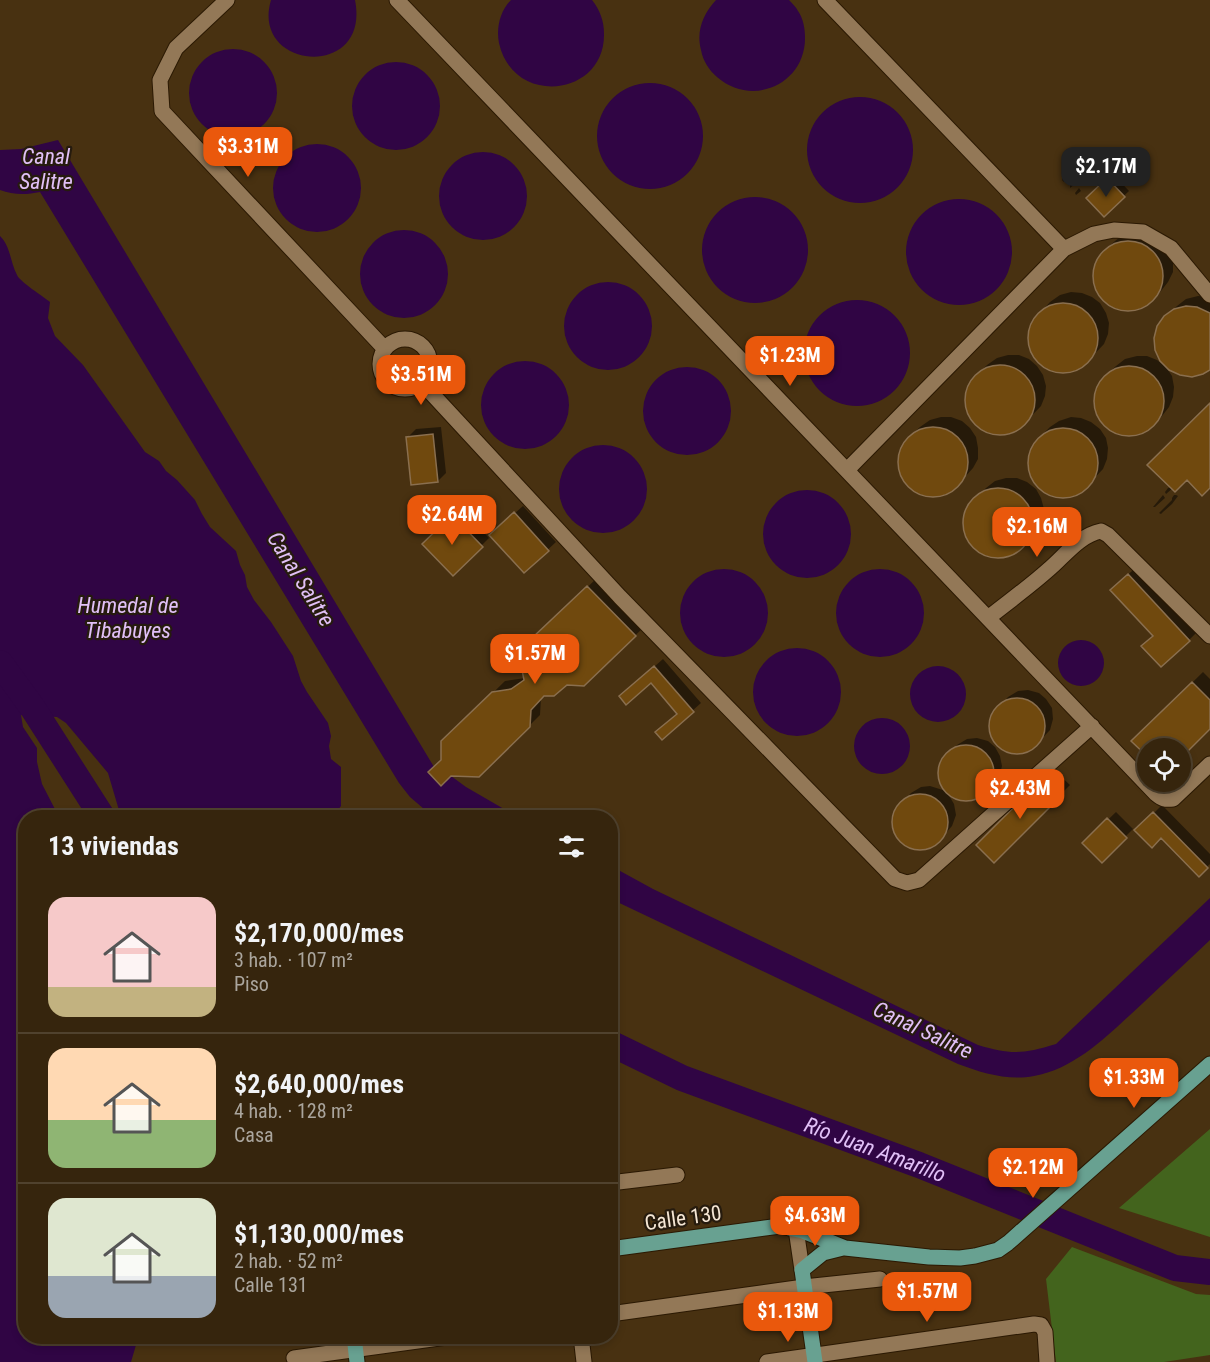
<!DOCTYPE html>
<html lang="es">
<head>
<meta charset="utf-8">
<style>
	:root { --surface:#36250d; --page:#3d2d16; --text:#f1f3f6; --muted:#aaa59d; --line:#50422e; --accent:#ea580c }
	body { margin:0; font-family:"Roboto Condensed",sans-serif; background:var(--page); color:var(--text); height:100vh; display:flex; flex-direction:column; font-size:22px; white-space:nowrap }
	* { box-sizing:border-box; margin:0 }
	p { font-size:20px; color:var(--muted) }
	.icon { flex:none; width:33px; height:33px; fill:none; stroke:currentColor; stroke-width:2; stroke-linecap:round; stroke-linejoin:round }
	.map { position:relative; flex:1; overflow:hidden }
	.side { position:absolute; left:18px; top:810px; width:600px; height:534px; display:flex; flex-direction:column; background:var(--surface); border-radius:24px; box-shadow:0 3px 9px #0003,0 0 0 2px var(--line) }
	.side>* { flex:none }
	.controls { position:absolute; left:1137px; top:738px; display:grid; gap:12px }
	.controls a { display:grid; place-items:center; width:54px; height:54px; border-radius:50%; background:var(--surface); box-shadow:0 3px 9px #0003,0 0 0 2px var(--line); font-size:30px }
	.price { position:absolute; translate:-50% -51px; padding:0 14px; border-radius:12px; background:var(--accent); color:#fff; font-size:20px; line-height:39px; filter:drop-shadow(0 2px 3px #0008) }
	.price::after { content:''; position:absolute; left:50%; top:36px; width:18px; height:14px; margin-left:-9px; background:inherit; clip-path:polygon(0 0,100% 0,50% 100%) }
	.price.selected { background:#222; color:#fff }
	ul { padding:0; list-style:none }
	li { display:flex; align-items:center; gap:18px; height:150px; padding:0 30px }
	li+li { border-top:2px solid var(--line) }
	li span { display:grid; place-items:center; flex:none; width:168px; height:120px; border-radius:18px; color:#555 }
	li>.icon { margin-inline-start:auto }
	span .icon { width:72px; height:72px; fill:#fffc; stroke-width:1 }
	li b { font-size:26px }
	h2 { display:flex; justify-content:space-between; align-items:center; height:72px; padding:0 30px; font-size:26px }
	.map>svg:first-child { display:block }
	.green { fill:#43641d }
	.water { fill:#300544 }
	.shadow { fill:#0007 }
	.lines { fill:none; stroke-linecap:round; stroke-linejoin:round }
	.river { stroke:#300544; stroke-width:26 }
	.building { fill:#70490e; stroke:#8a6f4f; stroke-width:1.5 }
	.minor-casing { stroke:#2b1903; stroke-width:17 }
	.major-casing { stroke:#2b1903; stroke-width:17 }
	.minor { stroke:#937857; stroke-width:15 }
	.major { stroke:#68a191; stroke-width:15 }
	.labels { text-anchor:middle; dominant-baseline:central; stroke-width:4.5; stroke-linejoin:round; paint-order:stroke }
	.street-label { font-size:21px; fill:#f5e6d4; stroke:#261b0e }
	.water-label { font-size:22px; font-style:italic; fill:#e1c0f7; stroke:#261b0e }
</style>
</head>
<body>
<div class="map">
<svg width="1210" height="1362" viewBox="0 0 1210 1362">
	<rect width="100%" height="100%" fill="#483111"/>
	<path class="green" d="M1210,1129V1237L1119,1208Z
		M1072,1247L1196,1294L1210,1295V1355L1164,1362H1056L1046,1279Z"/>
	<path class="water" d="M271,0H355C371,81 250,70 271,0Z
		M511,0H592C600,10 604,21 604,34C605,97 513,107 499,43C496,28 500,11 511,0Z
		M716,0H789C792,3 796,7 798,11C803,18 805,28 805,37C806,84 752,108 717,77C709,70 703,61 701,50C696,31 703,14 716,0Z
		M189 93a44 44 0 1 1 88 0a44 44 0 1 1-88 0Z
		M352 106a44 44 0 1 1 88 0a44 44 0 1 1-88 0Z
		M597 136a53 53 0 1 1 106 0a53 53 0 1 1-106 0Z
		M807 150a53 53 0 1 1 106 0a53 53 0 1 1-106 0Z
		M58,140L434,767L428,773L441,785L451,776L466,787L518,817H441L424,809L410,797L399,783L40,192C26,195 13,195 0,190V150L21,149Z
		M273 188a44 44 0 1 1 88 0a44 44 0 1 1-88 0Z
		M439 196a44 44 0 1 1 88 0a44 44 0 1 1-88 0Z
		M702 250a53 53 0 1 1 106 0a53 53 0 1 1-106 0Z
		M906 252a53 53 0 1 1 106 0a53 53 0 1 1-106 0Z
		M360 274a44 44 0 1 1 88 0a44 44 0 1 1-88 0Z
		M0,236C11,247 10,262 17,275C20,282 43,296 50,302L48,318L55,336L83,365L145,452L159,461L166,471L177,480L195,500L202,514L210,527L236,551L240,565L245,575L247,587L254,600L271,622L293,656L301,681L307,692L328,723L331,736L329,746L331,759L341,767V806L332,817H121L108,773L66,723L57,717L21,715L23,727L37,748V762L42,784L59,817L26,818V1336L142,1337L136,1345L131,1362H0Z
		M564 326a44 44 0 1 1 88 0a44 44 0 1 1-88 0Z
		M804 353a53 53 0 1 1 106 0a53 53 0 1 1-106 0Z
		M481 405a44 44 0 1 1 88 0a44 44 0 1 1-88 0Z
		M643 411a44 44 0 1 1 88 0a44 44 0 1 1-88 0Z
		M559 489a44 44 0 1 1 88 0a44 44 0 1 1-88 0Z
		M763 534a44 44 0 1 1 88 0a44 44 0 1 1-88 0Z
		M836 613a44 44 0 1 1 88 0a44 44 0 1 1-88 0Z
		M680 613a44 44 0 1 1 88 0a44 44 0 1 1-88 0Z
		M1058 663a23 23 0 1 1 46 0a23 23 0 1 1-46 0Z
		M753 692a44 44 0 1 1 88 0a44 44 0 1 1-88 0Z
		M910 694a28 28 0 1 1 56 0a28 28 0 1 1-56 0Z
		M854 746a28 28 0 1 1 56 0a28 28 0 1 1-56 0Z
		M611,866L653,889L978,1045C1011,1055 1023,1054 1056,1044L1210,898V940C1188,961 1165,982 1143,1003C1111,1032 1078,1068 1034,1076C1008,1081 982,1073 958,1064L611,899Z"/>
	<path class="shadow" d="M1095,160L1096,161V164L1093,167L1091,165Z
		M1082,161L1083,163L1078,168L1077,167Z
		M1088,168L1090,170L1086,174L1083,173Z
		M1094,174L1096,176L1090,180L1089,179Z
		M1113,174L1129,191L1104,215L1088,198Z
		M1067,175L1068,178L1064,182L1062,180L1063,178Z
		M1080,175H1081V179L1079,181H1076V179Z
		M1072,182L1075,184L1070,188V184Z
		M1079,188L1081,191L1076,195L1075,193Z
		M1124,234L1165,242L1173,262V272L1168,282L1161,291L1150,302L1140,308L1130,310L1118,309L1108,304L1099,295L1095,285L1094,273L1097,262L1103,252L1115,241Z
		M1071,292L1082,293L1092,297L1100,303L1106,313L1109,323L1108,334L1104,344L1085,364L1076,369L1065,371L1053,370L1043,365L1035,357L1030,346L1029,334L1032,323L1039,314L1050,302L1060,295Z
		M1198,296L1210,297V368L1166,367L1172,376L1174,387L1173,397L1169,407L1162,416L1150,427L1141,432L1131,435L1119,434L1108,428L1100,420L1096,410L1095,398L1098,387L1104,377L1116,366L1125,359L1137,356H1147L1157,360L1164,365L1157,350L1165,317L1177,306L1186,299Z
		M1008,355H1019L1029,359L1037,366L1043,375L1046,386L1045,396L1041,406L1022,426L1013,432L1002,434L990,433L980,428L972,419L967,409L966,397L969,386L976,376L987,365L997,358Z
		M1210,405V486L1187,478L1173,488L1166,494L1165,492L1168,488L1172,487Z
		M941,417H951L962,421L970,428L976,437L978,448V459L973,468L955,488L945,494L935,496L923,495L913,490L905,481L900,471L899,459L902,448L908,438L920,427L930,420Z
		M1071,417L1081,418L1091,422L1100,429L1106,438L1108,448L1107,459L1103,469L1084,489L1075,494L1065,497L1053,495L1042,490L1034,482L1030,471L1029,460L1032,449L1038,439L1050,427L1059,421Z
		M441,427L446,473L438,481L408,437L416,429Z
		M1006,478H1017L1027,482L1036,489L1041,498L1044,509L1043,519L1039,529L1020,549L1011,555L1000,557L989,555L978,550L970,542L965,532L964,520L967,509L974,499L986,488L995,481Z
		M1163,495L1165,498L1155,507H1153Z
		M1174,495H1176L1178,496L1172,504L1163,512L1161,514L1159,513L1172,500V498Z
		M523,506L556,542L525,571L499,527Z
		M460,508L489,538L453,574L424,544Z
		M1140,564L1200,629L1189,640L1154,635L1123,579Z
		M599,576L646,625L584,685L567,684L544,694L541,698L540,715L479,776L442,760L443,742L505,681L525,678L538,657L544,629Z
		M663,659L701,703L662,738L679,713L651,681L629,689Z
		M1203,672L1210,679V727L1180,748H1148L1133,741Z
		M1028,690L1039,693L1046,699L1052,708L1053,719L1050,730L1035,746L1025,752L1016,753L1006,750L997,743L993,736L990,724L993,714L1008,697L1018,691Z
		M977,738L988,741L995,747L1000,756L1002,766L999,778L984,794L974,799L965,800L955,798L947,792L954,804L956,815L952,826L938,842L928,847L918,848L909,846L900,839L895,832L893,820L896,810L911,793L921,787L930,786L946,791L941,784L939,772L942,762L957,745L967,739Z
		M1054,770L1070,785L994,861L978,845Z
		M1162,805L1210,854V864L1199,874L1161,836L1137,830Z
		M1116,812L1133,829L1102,860L1084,843Z"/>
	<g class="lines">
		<g class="river">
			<path d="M0,663L32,707L103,818"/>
			<path id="s1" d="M610,1043L682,1078L919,1165L1175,1268L1210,1272"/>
		</g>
	</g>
	<path class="building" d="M1107,178L1125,197L1104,217L1086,198Z
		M1093 276a35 35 0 1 1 70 0a35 35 0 1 1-70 0Z
		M1028 338a35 35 0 1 1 70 0a35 35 0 1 1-70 0Z
		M1186,306L1197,307L1210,313V370L1203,374L1192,377L1180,375L1169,370L1160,361L1155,350L1154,338L1157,326L1164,316L1174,309Z
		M965 400a35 35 0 1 1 70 0a35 35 0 1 1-70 0Z
		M1094 401a35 35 0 1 1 70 0a35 35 0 1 1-70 0Z
		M1210,403V488L1202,496L1187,480L1175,492L1147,465Z
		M898 462a35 35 0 1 1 70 0a35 35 0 1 1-70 0Z
		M1028 463a35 35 0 1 1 70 0a35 35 0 1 1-70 0Z
		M433,434L438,482L411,485L406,437Z
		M963 523a35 35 0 1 1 70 0a35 35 0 1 1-70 0Z
		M514,512L549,551L524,573L489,535Z
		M452,515L483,547L453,576L422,544Z
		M1128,574L1190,641L1161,667L1141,646L1153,636L1110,590Z
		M587,586L636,636L584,686L567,685L554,696H544L531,710L530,727L479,777L451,776L441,786L428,772L441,760V741L492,692L511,689L524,680L522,670L536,657L531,639Z
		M654,666L694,712L662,740L655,732L677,714L651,683L626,705L619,696Z
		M1192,682L1210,700V729L1180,759V748H1148V757L1131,741Z
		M989 726a28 28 0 1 1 56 0a28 28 0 1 1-56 0Z
		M938 773a28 28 0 1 1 56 0a28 28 0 1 1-56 0Z
		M1045,776L1063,794L994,863L976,845Z
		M892 822a28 28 0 1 1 56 0a28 28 0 1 1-56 0Z
		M1153,812L1208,868L1199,877L1161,838L1152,848L1134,830Z
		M1107,818L1127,838L1102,863L1082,843Z"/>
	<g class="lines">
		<defs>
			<path id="minor" d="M227,0L176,48L160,80L162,111L384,348
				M397,0L1156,794C1162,799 1165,800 1173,799L1210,764
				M825,0L1064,249L847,470
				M1064,249L1094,234L1114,230L1143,232L1171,248L1210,295
				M380 364a25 25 0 1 1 50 0a25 25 0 1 1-50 0Z
				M422,383L620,597L895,879L907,883L919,880L1092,726
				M988,618C1008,602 1029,587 1048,570C1065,556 1078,536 1101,531L1108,535L1210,636
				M610,1183L677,1175
				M796,1229L802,1270
				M610,1314L804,1287L880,1279
				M581,1336L584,1362
				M294,1358L454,1336
				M767,1362L1034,1324L1041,1325L1045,1332L1047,1362"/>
			<path id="major" d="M610,1249L780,1226L803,1231L845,1248L929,1257L960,1258L975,1256L998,1250L1008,1243L1210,1064
				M354,1336L357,1362
				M815,1362L802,1270L823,1253L843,1248"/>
		</defs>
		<use href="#minor" class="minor-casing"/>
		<use href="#major" class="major-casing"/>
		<use href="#minor" class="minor"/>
		<use href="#major" class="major"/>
	</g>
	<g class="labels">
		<g class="street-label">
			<text transform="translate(683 1218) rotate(-8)">Calle 130</text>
		</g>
		<g class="water-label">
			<text x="46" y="156">Canal<tspan x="46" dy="25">Salitre</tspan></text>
			<text transform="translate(301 579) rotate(58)">Canal Salitre</text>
			<text x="128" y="605">Humedal de<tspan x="128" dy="25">Tibabuyes</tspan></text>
			<text transform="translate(923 1030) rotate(25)">Canal Salitre</text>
			<text stroke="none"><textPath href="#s1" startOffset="286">Río Juan Amarillo</textPath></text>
		</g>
	</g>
</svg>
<div class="controls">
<a><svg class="icon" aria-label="locate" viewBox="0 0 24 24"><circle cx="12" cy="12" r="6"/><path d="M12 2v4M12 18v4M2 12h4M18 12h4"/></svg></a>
</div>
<b class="price" style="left:248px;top:178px">$3.31M</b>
<b class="price selected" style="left:1106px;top:198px">$2.17M</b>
<b class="price" style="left:790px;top:387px">$1.23M</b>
<b class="price" style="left:421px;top:406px">$3.51M</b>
<b class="price" style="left:452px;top:546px">$2.64M</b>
<b class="price" style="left:1037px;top:558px">$2.16M</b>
<b class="price" style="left:535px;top:685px">$1.57M</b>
<b class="price" style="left:1020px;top:820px">$2.43M</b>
<b class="price" style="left:1134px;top:1109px">$1.33M</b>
<b class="price" style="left:1033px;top:1199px">$2.12M</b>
<b class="price" style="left:815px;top:1247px">$4.63M</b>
<b class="price" style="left:927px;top:1323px">$1.57M</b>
<b class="price" style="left:788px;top:1343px">$1.13M</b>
<section class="side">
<h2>13 viviendas<svg class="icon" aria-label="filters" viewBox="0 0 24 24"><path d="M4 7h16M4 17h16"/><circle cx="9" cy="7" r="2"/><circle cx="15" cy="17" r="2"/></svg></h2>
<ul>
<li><span style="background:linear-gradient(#f6c9c9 75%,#c2b280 0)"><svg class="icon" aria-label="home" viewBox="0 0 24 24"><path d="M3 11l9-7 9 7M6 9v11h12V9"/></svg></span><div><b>$2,170,000/mes</b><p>3 hab. · 107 m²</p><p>Piso</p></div></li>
<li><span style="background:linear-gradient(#ffd9b3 60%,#8fb573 0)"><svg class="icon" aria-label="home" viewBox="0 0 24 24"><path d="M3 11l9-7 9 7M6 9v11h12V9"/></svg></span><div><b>$2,640,000/mes</b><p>4 hab. · 128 m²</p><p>Casa</p></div></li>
<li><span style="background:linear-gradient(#dfe7d0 65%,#9aa5b1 0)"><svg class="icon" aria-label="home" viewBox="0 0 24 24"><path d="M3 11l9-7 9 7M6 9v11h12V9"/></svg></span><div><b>$1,130,000/mes</b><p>2 hab. · 52 m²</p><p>Calle 131</p></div></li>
</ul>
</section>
</div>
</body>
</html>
